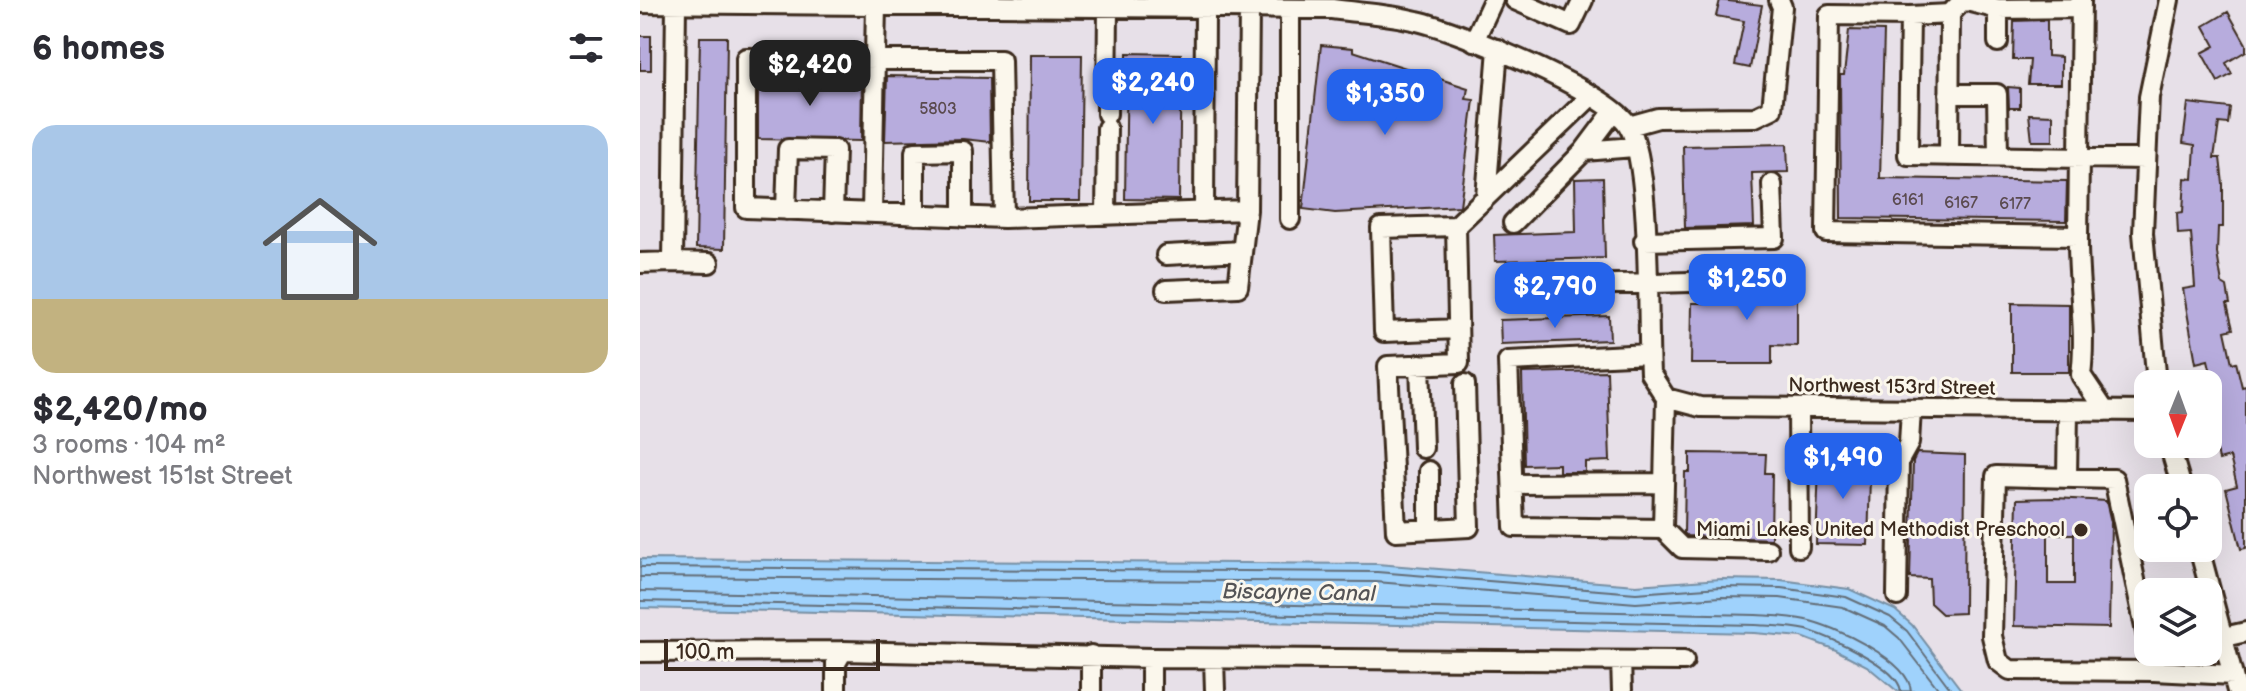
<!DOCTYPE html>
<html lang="en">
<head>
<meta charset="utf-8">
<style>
	:root { --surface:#fff; --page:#f2f2f3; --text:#2b2b33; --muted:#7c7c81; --line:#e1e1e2; --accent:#2563eb }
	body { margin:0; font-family:"Balsamiq Sans",sans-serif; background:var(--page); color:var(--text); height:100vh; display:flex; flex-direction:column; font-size:30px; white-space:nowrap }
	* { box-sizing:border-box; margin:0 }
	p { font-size:26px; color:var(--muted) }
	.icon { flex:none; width:44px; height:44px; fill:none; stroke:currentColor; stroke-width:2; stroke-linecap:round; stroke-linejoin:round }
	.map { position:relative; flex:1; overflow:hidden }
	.details { display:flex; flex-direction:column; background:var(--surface); width:640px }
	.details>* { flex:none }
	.needle { width:52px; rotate:181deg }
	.controls { position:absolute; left:1494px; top:370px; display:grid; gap:16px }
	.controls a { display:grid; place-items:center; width:88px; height:88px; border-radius:16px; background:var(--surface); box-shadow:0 8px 32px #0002; font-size:40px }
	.scale { position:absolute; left:24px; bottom:20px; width:216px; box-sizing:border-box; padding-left:8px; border:4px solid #3b2a1e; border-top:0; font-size:22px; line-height:28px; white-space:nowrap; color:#3b2a1e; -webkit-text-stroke:6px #fbf7ec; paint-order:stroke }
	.price { position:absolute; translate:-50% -68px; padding:0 18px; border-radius:16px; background:var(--accent); color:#fff; font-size:26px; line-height:52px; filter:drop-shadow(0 2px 4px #0008) }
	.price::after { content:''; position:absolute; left:50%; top:48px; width:24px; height:18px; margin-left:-12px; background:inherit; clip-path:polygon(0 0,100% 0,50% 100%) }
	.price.current { background:#222; color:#fff }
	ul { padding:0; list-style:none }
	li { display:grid; align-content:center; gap:16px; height:424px; padding:0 32px }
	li+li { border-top:2px solid var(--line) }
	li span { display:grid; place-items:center; height:248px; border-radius:24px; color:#555 }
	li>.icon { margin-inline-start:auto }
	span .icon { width:144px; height:144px; fill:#fffc; stroke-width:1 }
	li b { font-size:34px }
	h2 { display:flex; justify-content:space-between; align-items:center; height:96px; padding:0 32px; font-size:34px }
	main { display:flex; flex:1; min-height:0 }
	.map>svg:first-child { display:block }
	.water { fill:#9fd2fc; stroke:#778fa3; stroke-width:2 }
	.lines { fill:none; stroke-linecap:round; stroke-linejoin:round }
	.shore { stroke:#636d77; stroke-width:2 }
	.building { fill:#b7acdd; stroke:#3b2a1e; stroke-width:2; fill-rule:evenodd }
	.minor-casing { stroke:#3b2a1e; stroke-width:24 }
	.minor { stroke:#fbf7ec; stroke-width:18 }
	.poi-dot { fill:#3b2a1e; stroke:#fbf7ec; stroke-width:3 }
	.labels { text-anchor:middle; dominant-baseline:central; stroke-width:6; stroke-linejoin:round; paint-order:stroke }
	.number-label { font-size:16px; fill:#5a4a4e }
	.street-label { font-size:20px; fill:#3b2a1e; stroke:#fbf7ec }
	.poi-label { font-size:20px; fill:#3b2a1e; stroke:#fbf7ec; text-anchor:end }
	.water-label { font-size:22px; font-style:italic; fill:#545456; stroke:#fbf7ec }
</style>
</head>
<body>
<main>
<section class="details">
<h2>6 homes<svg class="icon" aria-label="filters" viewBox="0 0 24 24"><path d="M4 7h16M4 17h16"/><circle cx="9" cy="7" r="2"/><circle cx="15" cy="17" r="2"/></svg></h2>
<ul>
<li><span style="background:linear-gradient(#a9c7e8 70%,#c2b280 0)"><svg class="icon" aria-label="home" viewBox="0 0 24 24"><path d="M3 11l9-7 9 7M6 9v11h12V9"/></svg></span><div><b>$2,420/mo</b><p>3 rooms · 104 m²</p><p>Northwest 151st Street</p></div></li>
</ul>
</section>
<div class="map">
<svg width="1606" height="691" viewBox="0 0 1606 691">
	<rect width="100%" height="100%" fill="#e7e0e8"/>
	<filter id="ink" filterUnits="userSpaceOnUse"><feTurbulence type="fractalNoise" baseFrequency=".0125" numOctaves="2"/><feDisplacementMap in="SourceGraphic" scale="16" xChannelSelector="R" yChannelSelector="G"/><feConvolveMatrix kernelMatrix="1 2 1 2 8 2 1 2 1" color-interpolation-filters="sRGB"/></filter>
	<g filter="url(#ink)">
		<path class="water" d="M0,559L737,564L996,585L1081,579L1141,580L1209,589L1255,610L1272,625L1322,691H1257L1227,666L1196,650L1162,637L1114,633L0,608Z"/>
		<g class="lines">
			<path class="shore" d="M0,567L737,572L996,593L1081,587L1141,588L1206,597L1250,617L1267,631L1312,691
				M0,577L736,582L996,603L1081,597L1140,598L1203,607L1245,626L1259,638L1300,691
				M0,591L1116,615C1132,616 1150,616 1166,620C1194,626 1269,660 1271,691
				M0,601L1115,625C1132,626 1151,626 1167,630C1189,637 1258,666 1261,691"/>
		</g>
		<path class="building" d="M1080,0L1122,5L1110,68L1095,65L1104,21L1076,16Z
			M1588,12L1606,44V51L1586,63L1592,74L1578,82L1562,53L1575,46L1564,26Z
			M1407,20V56L1421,57V84H1388L1390,60H1373L1374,21Z
			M1209,30L1244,31L1240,178L1427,181L1426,221L1201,218L1200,75H1204Z
			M0,36H11V70H0Z
			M60,37H87L84,249L56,248Z
			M681,45L713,48V51L828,88L826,99L834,100L820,206L695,213L663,209Z
			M487,53L541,54L539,200L485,199Z
			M390,55H442L440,201H389Z
			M118,75L222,77L221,141L118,139Z
			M247,76L349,78L350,142L323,139L245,141Z
			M1368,87L1380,88V108H1369Z
			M1548,103L1590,108L1588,124L1579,123L1574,158H1580L1583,184V227H1578L1577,253L1582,284L1587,287L1590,304H1587L1593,329L1585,331L1592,363L1596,362L1602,387L1606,386V548L1601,549L1586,489L1597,486L1590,457L1579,460L1570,420L1574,419L1568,391L1575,389L1568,360L1556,363L1543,289L1555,287L1551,233L1538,234L1537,213L1543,212L1545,178L1553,179L1555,145L1543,143Z
			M1389,114L1413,115V141H1392Z
			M1147,144L1148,172L1112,173L1114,226L1045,228L1043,146Z
			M963,178L965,258L855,261L854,235L936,232L935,179Z
			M1095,273H1157V346L1132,345V364H1051L1052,303H1095L1099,281Z
			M1372,303L1429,304V372H1372Z
			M969,316L970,340L861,344L860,320Z
			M967,371L970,461L945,462V472H919V464L884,465L882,373Z
			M1198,446L1205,454L1223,456L1222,476L1230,477L1228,545L1176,544L1179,466H1182V455H1189Z
			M1050,453L1126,454L1125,473H1132L1131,539L1047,536L1044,533L1045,472H1050Z
			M1277,453L1325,455L1324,613L1302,614L1290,603L1289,579L1270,578L1273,461Z
			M1416,498L1466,501L1471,522L1469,628L1374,626L1377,499ZM1408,534H1434V584H1408Z"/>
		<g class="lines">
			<defs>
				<path id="minor" d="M875,0L931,25L943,0
					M1323,0L1358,9V42
					M1441,0L1438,236L1186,232L1189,15L1270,16L1268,155L1506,159
					M0,3L692,9C720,13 750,14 777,21C818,30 968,92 988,125C1012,163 1007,321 1010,373L1026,398L1060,407L1508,411
					M36,3L33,262L69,263
					M1358,9L1441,8
					M1270,16L1310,14
					M834,41L853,0
					M1309,94H1357L1358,156
					M467,114L468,7
					M989,126L1018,118L1115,117L1132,109L1142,7L1139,0
					M944,151L974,111
					M1309,156L1310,14L1323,0
					M846,197L858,49
					M146,210L148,149L195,150L193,212
					M564,212L565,8
					M232,213L236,4
					M275,215V152L323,151V217
					M466,215L467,128
					M364,218L361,60L106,58V208L364,218L607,210L609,8
					M650,219V9
					M873,223L944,151L994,147
					M816,226L741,228L744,332L818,329
					M1438,236C1437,282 1447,329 1441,375L1465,411
					M1004,241L1134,238L1132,184
					M526,255L602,251
					M0,263L33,262
					M869,287L1087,281
					M526,290L598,287L607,210
					M1009,354L868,361L874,527L1023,529L1026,398
					M780,364L783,448
					M825,384L829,527L756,531L748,366L819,363L816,226L951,96
					M1517,384L1503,233L1509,97L1529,0
					M1158,408L1159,547
					M1529,444L1542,488
					M789,471V529
					M1427,477L1428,410
					M873,484L1024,483
					M1023,529L1042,548L1128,550
					M1559,548L1597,691
					M1257,596L1259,461L1269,443L1271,409
					M1584,637L1606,632
					M1508,642L1474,479L1356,476L1352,636L1358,661L1370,670L1514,671L1510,652
					M0,652L203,651
					M511,658V691
					M574,659L575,691
					M981,661L982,691
					M1514,671L1593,675
					M196,691V663L203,651L511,658L1044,661
					M451,691V655"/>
			</defs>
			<use href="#minor" class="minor-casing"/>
			<use href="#minor" class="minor"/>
		</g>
	</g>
	<circle class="poi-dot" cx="1441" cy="530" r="8"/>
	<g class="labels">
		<g class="number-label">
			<text x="298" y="109">5803</text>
			<text x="1268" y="200">6161</text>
			<text x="1321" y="203">6167</text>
			<text x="1375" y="204">6177</text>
		</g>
		<g class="street-label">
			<text transform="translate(1252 387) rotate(1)">Northwest 153rd Street</text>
		</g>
		<g class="poi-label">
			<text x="1425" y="530">Miami Lakes United Methodist Preschool</text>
		</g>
		<g class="water-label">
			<text transform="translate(659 593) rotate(1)">Biscayne Canal</text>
		</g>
	</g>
</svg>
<div class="controls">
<a><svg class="needle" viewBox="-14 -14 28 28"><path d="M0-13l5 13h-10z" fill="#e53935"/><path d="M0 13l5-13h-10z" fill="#7c7c81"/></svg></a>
<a><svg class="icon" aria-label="locate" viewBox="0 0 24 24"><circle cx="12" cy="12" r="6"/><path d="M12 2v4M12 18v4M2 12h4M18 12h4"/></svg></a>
<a><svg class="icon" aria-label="layers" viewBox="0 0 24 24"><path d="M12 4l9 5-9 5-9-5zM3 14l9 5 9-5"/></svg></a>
</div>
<div class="scale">100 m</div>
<b class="price current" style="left:170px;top:108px">$2,420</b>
<b class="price" style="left:513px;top:126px">$2,240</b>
<b class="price" style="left:745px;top:137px">$1,350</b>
<b class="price" style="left:1107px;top:322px">$1,250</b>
<b class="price" style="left:915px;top:330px">$2,790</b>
<b class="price" style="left:1203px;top:501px">$1,490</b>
</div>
</main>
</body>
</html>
